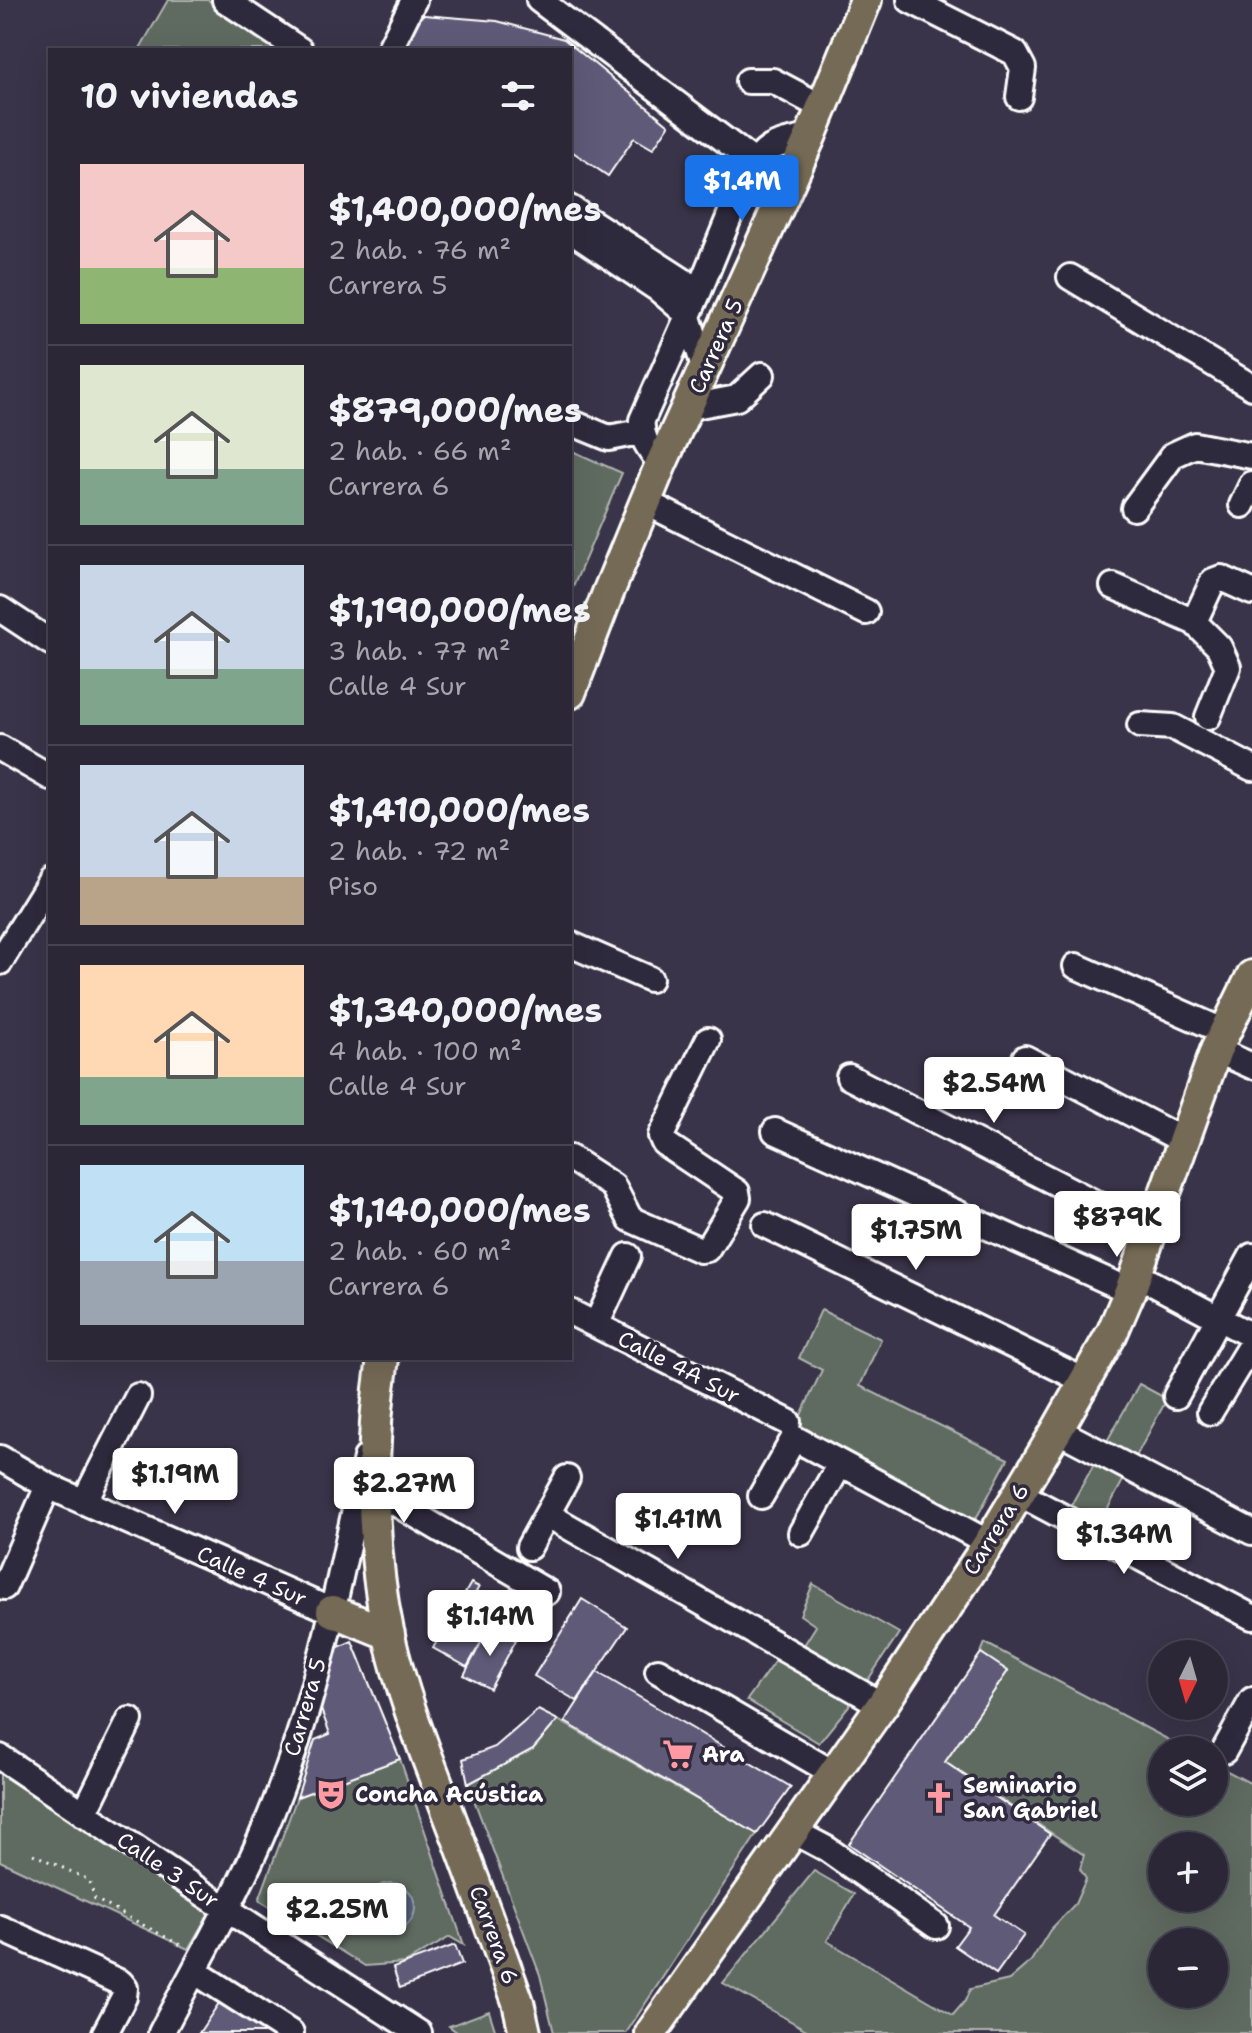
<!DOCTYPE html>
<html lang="es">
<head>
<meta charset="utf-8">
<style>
	:root { --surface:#2b2737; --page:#373342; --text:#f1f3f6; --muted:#a6a5ad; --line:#474452; --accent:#1a73e8 }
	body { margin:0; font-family:"Shantell Sans",sans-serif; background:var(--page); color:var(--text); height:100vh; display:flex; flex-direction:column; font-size:30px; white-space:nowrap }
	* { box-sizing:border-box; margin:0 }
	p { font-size:26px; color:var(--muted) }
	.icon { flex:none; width:44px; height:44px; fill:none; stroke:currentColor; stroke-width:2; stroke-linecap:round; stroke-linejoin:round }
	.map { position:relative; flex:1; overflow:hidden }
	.panel { position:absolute; left:48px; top:48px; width:524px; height:1312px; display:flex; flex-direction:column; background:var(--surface); border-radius:0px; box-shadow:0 8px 32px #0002,0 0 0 2px var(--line) }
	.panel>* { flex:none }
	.needle { width:52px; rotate:185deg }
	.tools { position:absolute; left:1148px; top:1640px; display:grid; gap:16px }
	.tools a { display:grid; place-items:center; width:80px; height:80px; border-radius:50%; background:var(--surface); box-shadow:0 8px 32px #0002,0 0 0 2px var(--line); font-size:40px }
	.price { position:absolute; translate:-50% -68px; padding:0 18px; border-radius:8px; background:#fff; color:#222; font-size:26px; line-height:52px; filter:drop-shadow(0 2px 4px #0008) }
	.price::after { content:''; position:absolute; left:50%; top:48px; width:24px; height:18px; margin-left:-12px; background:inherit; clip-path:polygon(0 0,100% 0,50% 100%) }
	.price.active { background:var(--accent); color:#fff }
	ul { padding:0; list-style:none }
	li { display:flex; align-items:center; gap:24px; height:200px; padding:0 32px }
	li+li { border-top:2px solid var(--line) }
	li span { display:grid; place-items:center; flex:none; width:224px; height:160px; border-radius:0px; color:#555 }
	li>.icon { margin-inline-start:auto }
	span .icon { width:96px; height:96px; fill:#fffc; stroke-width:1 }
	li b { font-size:34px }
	h2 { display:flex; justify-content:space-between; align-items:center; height:96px; padding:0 32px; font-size:34px }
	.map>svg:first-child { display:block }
	.green { fill:#5f6b60; stroke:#afb5b0; stroke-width:2; fill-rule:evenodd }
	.water { fill:#54627d; stroke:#98a1b1; stroke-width:2 }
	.building { fill:#5f5a78; stroke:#fff; stroke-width:2 }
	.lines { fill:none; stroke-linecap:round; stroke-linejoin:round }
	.minor-casing { stroke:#fff; stroke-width:30 }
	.major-casing { stroke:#fff; stroke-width:36 }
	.path { stroke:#fff; stroke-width:3; stroke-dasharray:2 6; stroke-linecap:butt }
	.minor { stroke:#2f2a3d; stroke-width:24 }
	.major { stroke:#756a55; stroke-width:30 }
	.labels { text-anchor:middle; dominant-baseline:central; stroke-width:7; stroke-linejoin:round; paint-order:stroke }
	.street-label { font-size:22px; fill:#fff; stroke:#2f2a3d }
	.poi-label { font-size:22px; font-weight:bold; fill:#fff; stroke:#2f2a3d; text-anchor:start }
</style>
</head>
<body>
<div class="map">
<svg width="1252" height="2033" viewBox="0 0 1252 2033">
	<rect width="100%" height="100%" fill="#393449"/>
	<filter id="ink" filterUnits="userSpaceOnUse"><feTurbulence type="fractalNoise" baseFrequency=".0125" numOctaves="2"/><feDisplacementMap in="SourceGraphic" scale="16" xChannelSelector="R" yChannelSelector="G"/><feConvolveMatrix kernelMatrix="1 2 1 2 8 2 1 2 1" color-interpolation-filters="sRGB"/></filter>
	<g filter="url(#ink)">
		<path class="green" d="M168,0H208L280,50H139Z
			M570,450L622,473L570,594Z
			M821,1310L881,1339L860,1386L1008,1459L971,1528L795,1428L822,1370L799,1358Z
			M1139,1384L1167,1399L1099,1525L1070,1507Z
			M813,1584L899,1633L860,1692L819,1743L747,1700L791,1638L804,1645L816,1626L800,1615Z
			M985,1643L1188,1750H1162V1802H1214V1764L1252,1784V2033H812L723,1983L814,1871L854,1894L827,1941L953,2015L965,2001L970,1989L1009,1980L1031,1961L1050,1930L1075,1904L1086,1879L1080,1869L1084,1855L945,1762L1007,1671L981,1653ZM1162,1846H1214V1898H1162ZM1162,1942H1214V1994H1162Z
			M558,1720L757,1834L626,2033H554L540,1975L468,1784L533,1749Z
			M400,1759L464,1945L450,1937L405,1963L365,1966L259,1900L297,1797Z
			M0,1771L211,1910L188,1949L0,1861Z
			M489,2011L496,2033H458L449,2026Z"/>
		<path class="water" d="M367 1907a24 24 0 1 1 48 0a24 24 0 1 1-48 0Z"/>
		<path class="building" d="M412,14L497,21L564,39L669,125L653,149L634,138L608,176L570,150V50H407Z
			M471,1583L479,1587L476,1592L501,1607L467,1667L433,1648Z
			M582,1599L627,1627L577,1701L534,1676Z
			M490,1626L516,1640L490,1689L464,1675Z
			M352,1641L400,1759L297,1797L315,1740L330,1734L319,1704L332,1650Z
			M981,1653L1008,1671L945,1762L1050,1834L994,1915L1024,1935L996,1974L955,1946L969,1927L849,1844Z
			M597,1672L791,1787L757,1834L565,1722Z
			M538,1710L558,1720L533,1749L468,1784L463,1759L495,1747Z
			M455,1945L462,1964L400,1988L393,1968Z
			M219,2003L266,2033H199Z"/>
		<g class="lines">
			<defs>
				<path id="minor" d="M225,0L300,50
					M539,0L754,162
					M910,0L1015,53L1023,68L1019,97
					M389,50L414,0
					M748,81H773L820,106
					M570,208L699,291
					M570,230L658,289L687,314L705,369
					M1070,277L1252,387
					M689,407L737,398L762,375
					M570,422L609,438L640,432
					M661,464C650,449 640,439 642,420L699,291L746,176C766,144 775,144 810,137
					M645,502L866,612
					M1242,505L1252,484
					M1134,508L1173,455L1195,445L1252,456
					M1113,586L1194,622
					M0,609L50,642
					M1208,717L1228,667L1219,647L1194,622L1213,581L1221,578L1252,592
					M1140,725L1173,727L1252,768
					M0,748L50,777
					M570,944L650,979
					M0,962L50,881
					M1076,966L1225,1032
					M1216,1050L1252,1066
					M1025,1058L1184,1141
					M849,1077L1152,1232
					M775,1131L1130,1291
					M570,1158L613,1186L630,1219L700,1250L707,1249L738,1198L737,1192L664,1143L661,1136L708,1040
					M765,1225L1085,1381
					M1137,1275L1252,1336
					M570,1312L788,1422
					M596,1325L628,1256
					M1176,1396L1252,1256
					M1210,1412L1252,1343
					M1057,1430L1252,1532
					M0,1458L48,1486L332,1611
					M375,1491L547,1592
					M1018,1493L1252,1617
					M761,1496L794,1438L989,1543
					M84,1502L138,1396
					M548,1515L882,1705
					M801,1533L840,1464
					M529,1547L567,1478
					M4,1587L48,1486
					M658,1671L833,1773
					M1224,1751L1252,1700
					M0,1757L228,1910L419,2033
					M84,1814L130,1720
					M793,1831L827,1849L936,1926
					M0,1928L121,1983L125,1988L124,1997L105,2033
					M194,1971L291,2033
					M161,2033C202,1954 248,1877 279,1793C319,1688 342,1568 366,1458"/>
				<path id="major" d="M570,693L608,593L661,464L810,137L866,0
					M383,1358C370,1445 370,1549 389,1636C403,1699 428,1759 451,1820C474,1880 496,1941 518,2002L525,2033
					M332,1611L389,1634
					M651,2033L882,1705L989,1543L1057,1430L1112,1333L1130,1291L1216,1050L1252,976"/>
			</defs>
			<use href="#minor" class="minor-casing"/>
			<use href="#major" class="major-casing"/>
			<path class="path" d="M33,1854L89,1880L95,1899L184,1947"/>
			<use href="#minor" class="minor"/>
			<use href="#major" class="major"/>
		</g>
	</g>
	<defs>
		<symbol id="supermarket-bare" viewBox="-9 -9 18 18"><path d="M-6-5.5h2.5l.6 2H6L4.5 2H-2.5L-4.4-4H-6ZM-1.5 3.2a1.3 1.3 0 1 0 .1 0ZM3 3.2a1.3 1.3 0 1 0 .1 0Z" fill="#ff9aa2" stroke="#2f2a3d" stroke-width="2.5" paint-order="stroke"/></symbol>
		<symbol id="theatre-bare" viewBox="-9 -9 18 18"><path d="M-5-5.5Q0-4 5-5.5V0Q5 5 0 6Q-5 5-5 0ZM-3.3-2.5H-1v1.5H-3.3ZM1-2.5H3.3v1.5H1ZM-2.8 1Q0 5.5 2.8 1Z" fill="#ff9aa2" stroke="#2f2a3d" stroke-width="2.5" paint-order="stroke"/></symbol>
		<symbol id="church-bare" viewBox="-9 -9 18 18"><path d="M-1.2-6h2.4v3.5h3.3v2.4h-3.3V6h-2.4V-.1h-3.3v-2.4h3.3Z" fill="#ff9aa2" stroke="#2f2a3d" stroke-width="2.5" paint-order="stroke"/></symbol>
	</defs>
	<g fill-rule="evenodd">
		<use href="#supermarket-bare" x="656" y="1732" width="44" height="44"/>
		<use href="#theatre-bare" x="309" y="1772" width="44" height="44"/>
		<use href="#church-bare" x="917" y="1776" width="44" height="44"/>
	</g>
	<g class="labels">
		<g class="street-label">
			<text transform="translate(716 346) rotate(-66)">Carrera 5</text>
			<text transform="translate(679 1367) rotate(27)">Calle 4A Sur</text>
			<text transform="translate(996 1529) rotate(-58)">Carrera 6</text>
			<text transform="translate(252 1576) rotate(24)">Calle 4 Sur</text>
			<text transform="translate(305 1707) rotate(-74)">Carrera 5</text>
			<text transform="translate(168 1870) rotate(34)">Calle 3 Sur</text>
			<text transform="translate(494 1935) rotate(70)">Carrera 6</text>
		</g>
		<g class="poi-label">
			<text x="702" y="1754">Ara</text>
			<text x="963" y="1785">Seminario<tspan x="963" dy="25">San Gabriel</tspan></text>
			<text x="355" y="1794">Concha Acústica</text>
		</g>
	</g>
</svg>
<div class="tools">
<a><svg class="needle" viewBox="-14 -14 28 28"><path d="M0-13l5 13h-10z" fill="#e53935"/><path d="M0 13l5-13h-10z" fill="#a6a5ad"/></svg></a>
<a><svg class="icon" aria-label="layers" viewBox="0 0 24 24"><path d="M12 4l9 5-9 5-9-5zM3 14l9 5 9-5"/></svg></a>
<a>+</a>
<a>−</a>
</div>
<b class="price active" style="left:742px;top:223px">$1.4M</b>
<b class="price" style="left:994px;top:1125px">$2.54M</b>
<b class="price" style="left:1117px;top:1259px">$879K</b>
<b class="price" style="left:916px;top:1272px">$1.75M</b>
<b class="price" style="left:175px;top:1516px">$1.19M</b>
<b class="price" style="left:404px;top:1525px">$2.27M</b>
<b class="price" style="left:678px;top:1561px">$1.41M</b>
<b class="price" style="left:1124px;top:1576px">$1.34M</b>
<b class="price" style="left:490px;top:1658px">$1.14M</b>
<b class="price" style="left:337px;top:1951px">$2.25M</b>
<section class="panel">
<h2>10 viviendas<svg class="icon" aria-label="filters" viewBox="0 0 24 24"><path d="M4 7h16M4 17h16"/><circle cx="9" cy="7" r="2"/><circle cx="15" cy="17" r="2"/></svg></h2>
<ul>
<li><span style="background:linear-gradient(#f6c9c9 65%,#8fb573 0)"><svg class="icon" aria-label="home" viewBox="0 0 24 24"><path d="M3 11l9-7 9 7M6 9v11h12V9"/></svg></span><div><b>$1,400,000/mes</b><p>2 hab. · 76 m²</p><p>Carrera 5</p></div></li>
<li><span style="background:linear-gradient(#dfe7d0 65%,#7fa58c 0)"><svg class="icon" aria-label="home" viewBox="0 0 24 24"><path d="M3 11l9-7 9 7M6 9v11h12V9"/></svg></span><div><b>$879,000/mes</b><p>2 hab. · 66 m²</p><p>Carrera 6</p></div></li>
<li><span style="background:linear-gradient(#c9d6e8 65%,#7fa58c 0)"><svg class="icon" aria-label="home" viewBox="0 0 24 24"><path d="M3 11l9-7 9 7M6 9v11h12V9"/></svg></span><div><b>$1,190,000/mes</b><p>3 hab. · 77 m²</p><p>Calle 4 Sur</p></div></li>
<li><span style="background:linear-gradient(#c9d6e8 70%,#b9a48a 0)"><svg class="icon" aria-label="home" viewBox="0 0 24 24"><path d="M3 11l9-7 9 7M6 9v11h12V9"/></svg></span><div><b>$1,410,000/mes</b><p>2 hab. · 72 m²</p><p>Piso</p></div></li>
<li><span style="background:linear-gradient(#ffd9b3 70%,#7fa58c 0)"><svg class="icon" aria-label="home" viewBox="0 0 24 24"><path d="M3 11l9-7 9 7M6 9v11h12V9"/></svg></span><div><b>$1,340,000/mes</b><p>4 hab. · 100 m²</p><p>Calle 4 Sur</p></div></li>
<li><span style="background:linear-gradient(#bfe0f5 60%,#9aa5b1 0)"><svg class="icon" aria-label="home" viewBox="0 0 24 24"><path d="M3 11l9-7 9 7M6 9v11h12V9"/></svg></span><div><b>$1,140,000/mes</b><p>2 hab. · 60 m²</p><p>Carrera 6</p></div></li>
</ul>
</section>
</div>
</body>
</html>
